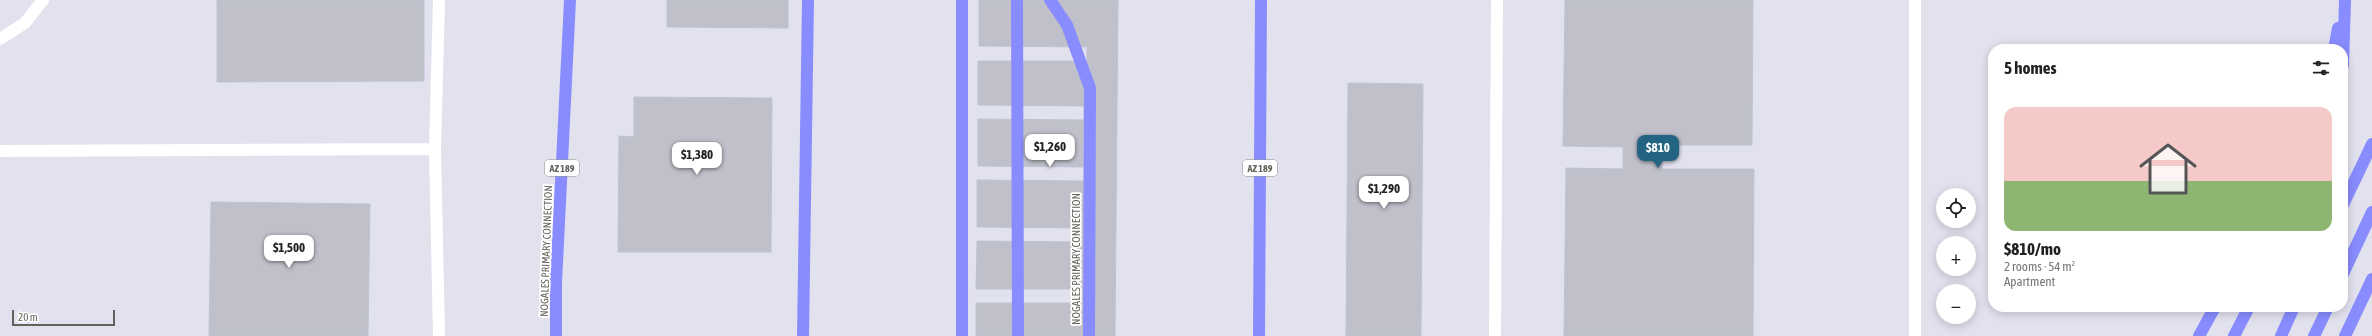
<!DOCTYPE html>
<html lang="en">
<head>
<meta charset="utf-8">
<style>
	:root { --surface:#fff; --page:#f2f2f2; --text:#222; --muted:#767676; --line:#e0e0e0; --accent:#226481 }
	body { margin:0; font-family:"Asap Condensed",sans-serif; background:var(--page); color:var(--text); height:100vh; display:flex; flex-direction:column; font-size:15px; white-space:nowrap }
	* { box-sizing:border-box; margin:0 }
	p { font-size:13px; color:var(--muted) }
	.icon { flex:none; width:22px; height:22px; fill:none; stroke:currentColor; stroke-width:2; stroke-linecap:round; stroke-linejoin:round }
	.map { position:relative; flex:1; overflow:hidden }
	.side { position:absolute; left:1988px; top:44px; width:360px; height:268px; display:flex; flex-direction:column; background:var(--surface); border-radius:16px; box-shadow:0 2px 10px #0003 }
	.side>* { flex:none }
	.buttons { position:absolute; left:1936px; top:188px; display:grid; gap:8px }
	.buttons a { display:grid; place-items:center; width:40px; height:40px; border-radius:50%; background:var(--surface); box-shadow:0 2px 10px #0003; font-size:20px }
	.scale { position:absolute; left:12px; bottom:10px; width:103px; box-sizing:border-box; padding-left:4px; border:2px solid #64625b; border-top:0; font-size:11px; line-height:14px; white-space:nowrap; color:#64625b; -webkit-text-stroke:3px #fff; paint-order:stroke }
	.price { position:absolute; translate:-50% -34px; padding:0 9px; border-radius:8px; background:#fff; color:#222; font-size:13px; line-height:26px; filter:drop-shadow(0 1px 2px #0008) }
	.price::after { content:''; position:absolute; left:50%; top:24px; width:12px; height:9px; margin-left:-6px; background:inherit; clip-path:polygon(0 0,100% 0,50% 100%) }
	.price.active { background:var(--accent); color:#fff }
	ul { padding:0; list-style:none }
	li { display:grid; align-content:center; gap:8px; height:212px; padding:0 16px }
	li+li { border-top:1px solid var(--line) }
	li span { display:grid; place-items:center; height:124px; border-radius:12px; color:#555 }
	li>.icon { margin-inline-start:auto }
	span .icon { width:72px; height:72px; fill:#fffc; stroke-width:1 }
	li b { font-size:17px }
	h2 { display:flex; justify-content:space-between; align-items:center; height:48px; padding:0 16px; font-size:17px }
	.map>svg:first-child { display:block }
	.building { fill:#bfc0ca; stroke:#c0c2d4 }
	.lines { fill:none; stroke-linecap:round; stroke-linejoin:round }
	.lane { stroke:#fff; stroke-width:12 }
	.street { stroke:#fff; stroke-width:12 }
	.highway { stroke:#898cff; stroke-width:12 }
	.labels { text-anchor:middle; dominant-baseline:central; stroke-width:3.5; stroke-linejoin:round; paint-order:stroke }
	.shield { fill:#fff; stroke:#92918c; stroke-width:1 }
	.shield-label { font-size:10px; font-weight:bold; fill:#64625b }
	.street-label { font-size:11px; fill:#64625b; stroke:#fff }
</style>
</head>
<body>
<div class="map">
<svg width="2372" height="336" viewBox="0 0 2372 336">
	<rect width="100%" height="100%" fill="#e2e2ef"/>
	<path class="building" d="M217,0H424V81L217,82Z
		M667,0H788V28L667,27Z
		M979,0H1118L1115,336H976V303H1077V289H976L977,241L1079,242V228L977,227V180L1084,181V167L978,166V119L1084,120V106L978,105V61H1087V47L979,46Z
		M1565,0H1753L1752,145H1662V169H1754L1753,336H1564L1566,168L1623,169V147L1563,146Z
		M1348,83L1423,84L1421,336H1346Z
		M634,97L772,98L771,252H618L619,136L634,137Z
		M211,202L370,204L368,336H209Z"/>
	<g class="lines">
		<path class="lane" d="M1915,0V336
			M0,151L435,149
			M439,336L435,149L439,0
			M1495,336L1497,0"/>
		<path class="street" d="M0,39L25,23L43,0"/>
		<path class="highway" d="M962,0V336
			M1017,0L1018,336
			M1050,0L1067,25L1090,88L1089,336
			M2334,49L2338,28
			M2343,65L2345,0
			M2343,205L2372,144
			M2343,274L2372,212
			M556,336V283L570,0
			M803,336L808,0
			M1259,336L1261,0
			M2199,336L2215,307
			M2234,336L2249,307
			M2281,336L2294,307
			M2314,336L2328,307
			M2345,336L2372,279"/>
	</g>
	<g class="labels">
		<g class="shield">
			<rect x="545" y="160" width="34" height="16" rx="3"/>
			<rect x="1243" y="160" width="34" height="16" rx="3"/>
		</g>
		<g class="shield-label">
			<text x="562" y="168">AZ 189</text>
			<text x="1260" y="168">AZ 189</text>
		</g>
		<g class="street-label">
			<text transform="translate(546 251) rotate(-88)">NOGALES PRIMARY CONNECTION</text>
			<text transform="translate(1076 259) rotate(-90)">NOGALES PRIMARY CONNECTION</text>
		</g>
	</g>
</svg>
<div class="buttons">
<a><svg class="icon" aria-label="locate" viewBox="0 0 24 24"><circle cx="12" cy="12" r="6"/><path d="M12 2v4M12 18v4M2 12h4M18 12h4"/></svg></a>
<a>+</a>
<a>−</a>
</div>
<div class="scale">20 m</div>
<b class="price" style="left:1050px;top:168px">$1,260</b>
<b class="price active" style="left:1658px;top:169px">$810</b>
<b class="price" style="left:697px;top:176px">$1,380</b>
<b class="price" style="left:1384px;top:210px">$1,290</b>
<b class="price" style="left:289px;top:269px">$1,500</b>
<section class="side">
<h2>5 homes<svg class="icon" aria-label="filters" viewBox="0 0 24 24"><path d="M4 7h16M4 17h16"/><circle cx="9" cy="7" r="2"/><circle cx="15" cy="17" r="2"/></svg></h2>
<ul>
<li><span style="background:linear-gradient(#f6c9c9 60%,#8fb573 0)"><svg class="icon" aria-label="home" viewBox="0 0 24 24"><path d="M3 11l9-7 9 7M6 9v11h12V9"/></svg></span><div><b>$810/mo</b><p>2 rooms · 54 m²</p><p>Apartment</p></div></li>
</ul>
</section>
</div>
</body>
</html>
